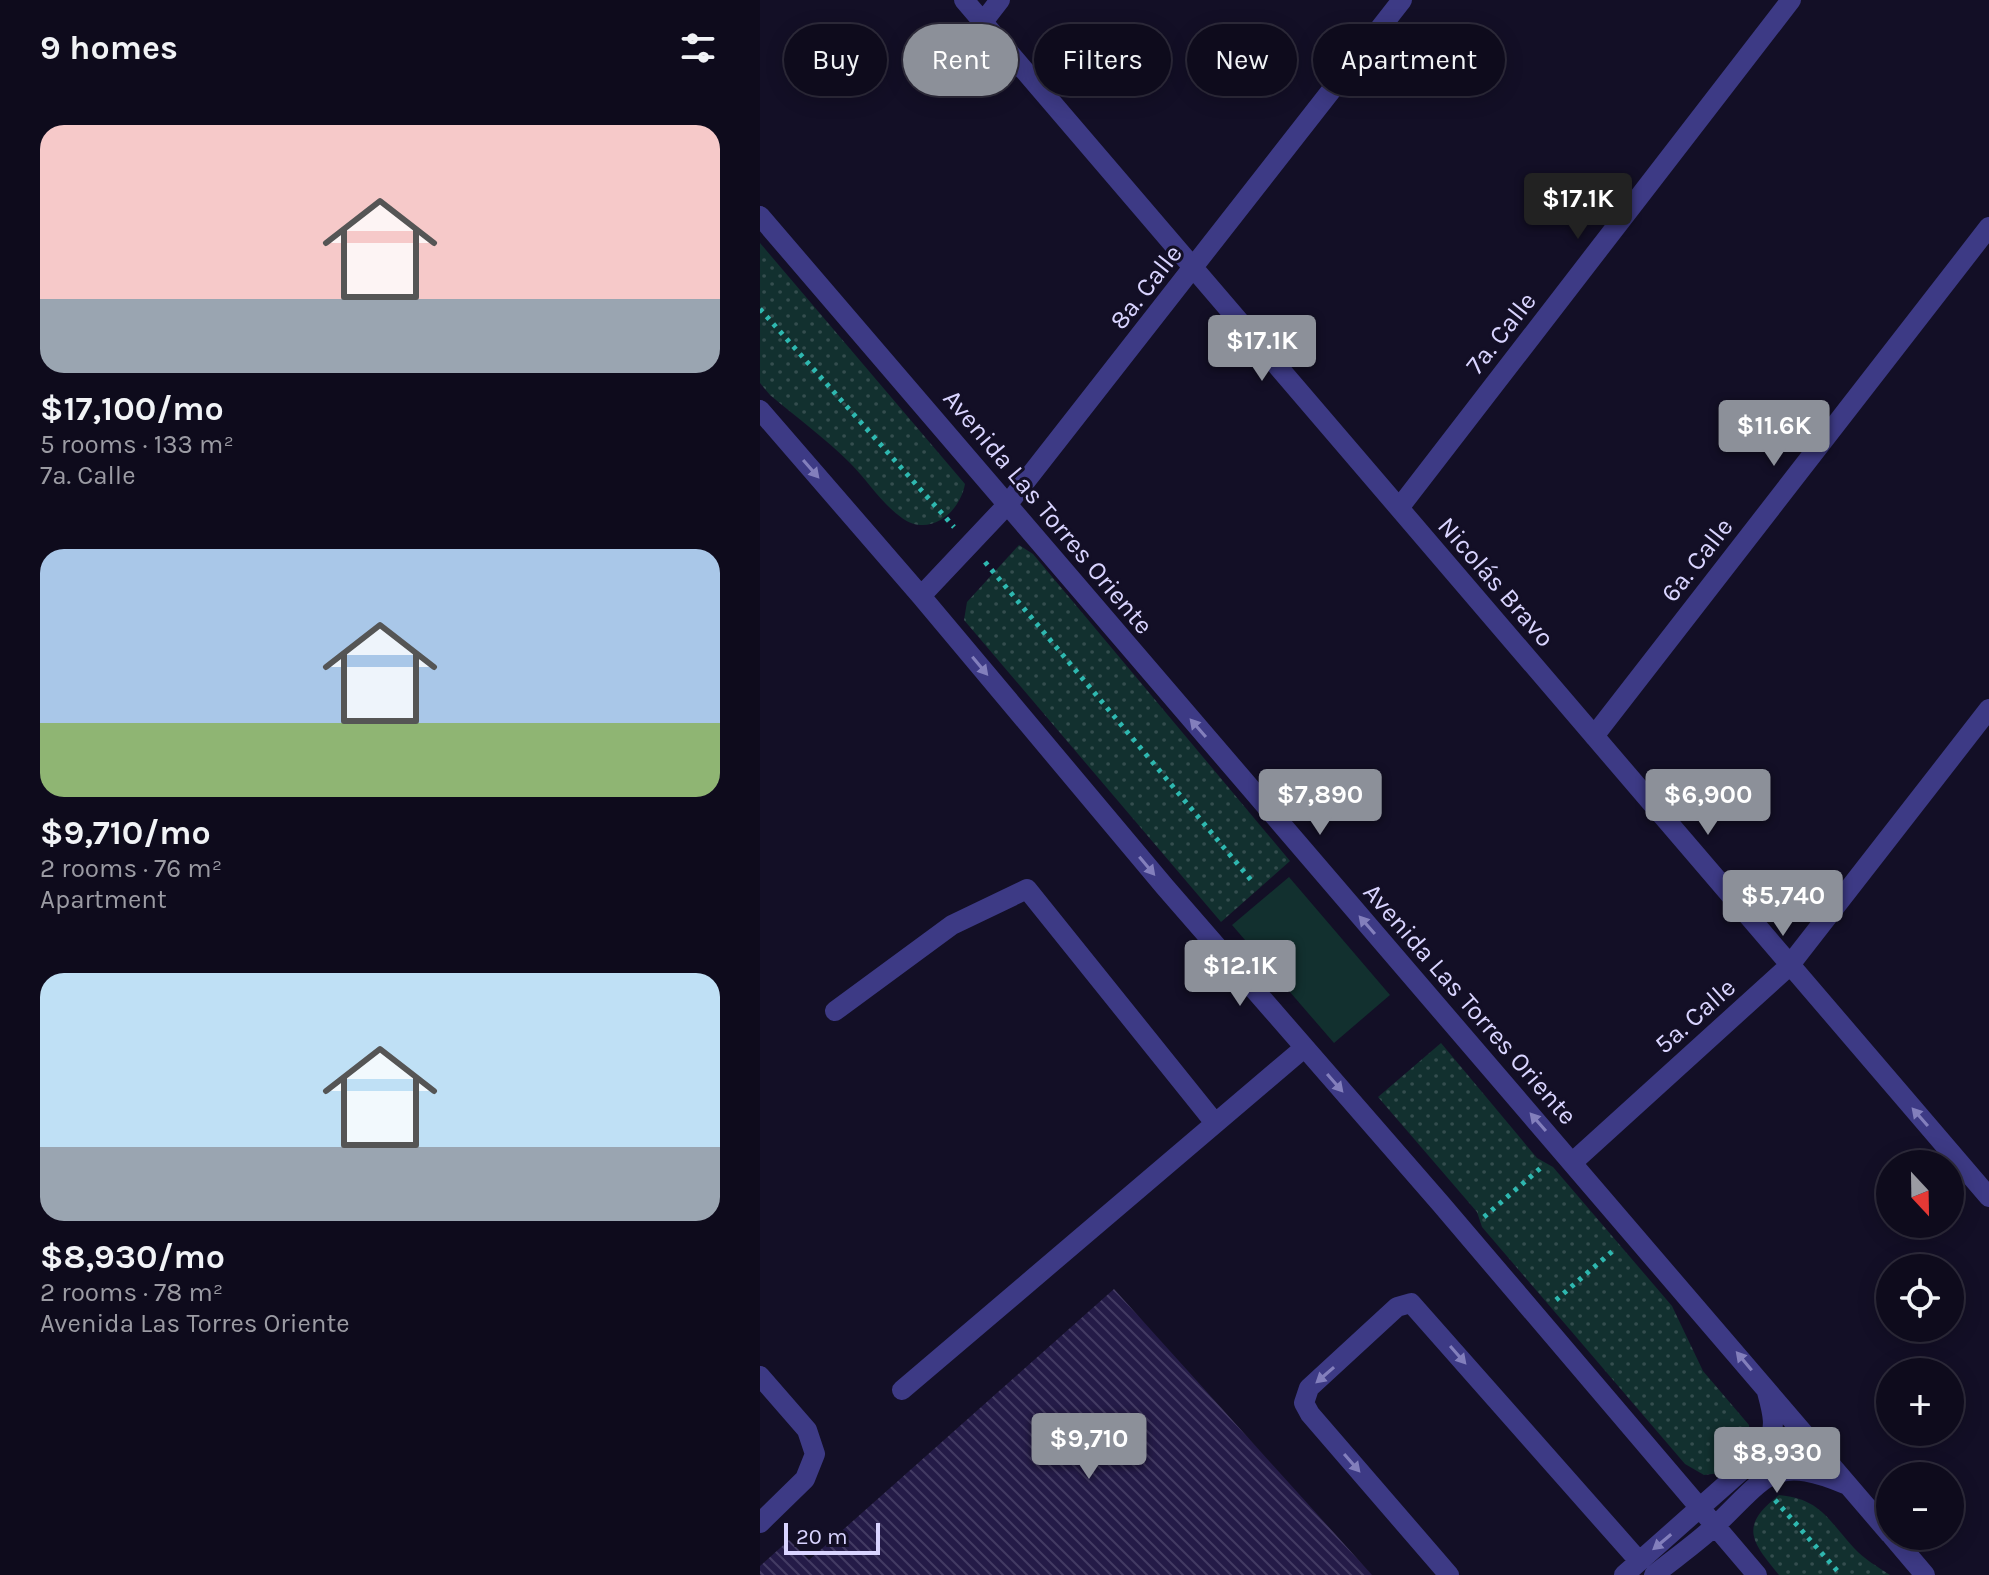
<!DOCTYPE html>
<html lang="en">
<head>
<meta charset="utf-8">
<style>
	:root { --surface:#0e0b1c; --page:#171425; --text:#f1f3f6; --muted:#9b9ba3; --line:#2e2b3b; --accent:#8c9099 }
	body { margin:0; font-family:Karla,sans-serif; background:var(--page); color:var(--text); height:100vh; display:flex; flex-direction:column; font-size:30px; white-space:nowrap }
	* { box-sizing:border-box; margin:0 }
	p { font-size:26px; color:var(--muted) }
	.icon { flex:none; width:44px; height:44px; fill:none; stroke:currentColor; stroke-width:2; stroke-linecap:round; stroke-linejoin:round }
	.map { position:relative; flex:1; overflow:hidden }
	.sheet { display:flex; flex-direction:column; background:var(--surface); width:760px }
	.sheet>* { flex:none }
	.hud { position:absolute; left:24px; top:24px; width:760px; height:72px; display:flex; gap:16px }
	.needle { width:52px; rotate:158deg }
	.fabs { position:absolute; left:1116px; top:1150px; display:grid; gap:16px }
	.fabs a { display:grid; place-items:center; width:88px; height:88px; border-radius:50%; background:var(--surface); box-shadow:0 4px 20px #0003,0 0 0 2px var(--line); font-size:40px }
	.scale { position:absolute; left:24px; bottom:20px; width:96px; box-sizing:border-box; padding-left:8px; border:4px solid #d9d4ff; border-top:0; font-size:22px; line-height:28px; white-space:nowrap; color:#d9d4ff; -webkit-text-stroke:6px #130f26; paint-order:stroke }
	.price { position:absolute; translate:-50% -68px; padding:0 18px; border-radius:8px; background:var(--accent); color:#fff; font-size:26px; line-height:52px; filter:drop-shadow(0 2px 4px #0008) }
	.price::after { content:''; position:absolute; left:50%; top:48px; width:24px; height:18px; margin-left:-12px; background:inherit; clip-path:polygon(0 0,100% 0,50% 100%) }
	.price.on { background:#222; color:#fff }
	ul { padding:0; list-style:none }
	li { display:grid; align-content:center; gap:16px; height:424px; padding:0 40px }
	li span { display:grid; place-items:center; height:248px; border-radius:24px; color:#555 }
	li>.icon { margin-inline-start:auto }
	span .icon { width:144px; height:144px; fill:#fffc; stroke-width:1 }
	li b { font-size:34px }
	h2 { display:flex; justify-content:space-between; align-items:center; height:96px; padding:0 40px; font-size:34px }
	.tag { padding:0 28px; border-radius:36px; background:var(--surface); box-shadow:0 4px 20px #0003,0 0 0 2px var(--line); font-size:28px; line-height:72px }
	.tag.on { background:var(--accent); color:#fff }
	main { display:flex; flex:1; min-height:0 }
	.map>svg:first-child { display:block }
	.green { fill:url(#green-dots) }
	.pitch { fill:#12302f }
	.building { fill:url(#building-back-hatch) }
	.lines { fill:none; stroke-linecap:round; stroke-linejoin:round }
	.path { stroke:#2fb8b0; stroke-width:5; stroke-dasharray:4 6; stroke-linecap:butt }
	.minor { stroke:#3d3a85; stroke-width:20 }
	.oneway { fill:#837fbc }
	.labels { text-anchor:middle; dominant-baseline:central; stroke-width:6; stroke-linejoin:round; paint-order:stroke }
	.street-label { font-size:26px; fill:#d9d4ff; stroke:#130f26 }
</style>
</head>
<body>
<main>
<section class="sheet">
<h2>9 homes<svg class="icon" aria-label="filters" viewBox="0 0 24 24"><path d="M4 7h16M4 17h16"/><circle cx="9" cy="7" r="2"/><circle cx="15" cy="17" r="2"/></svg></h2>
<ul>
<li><span style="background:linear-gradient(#f6c9c9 70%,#9aa5b1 0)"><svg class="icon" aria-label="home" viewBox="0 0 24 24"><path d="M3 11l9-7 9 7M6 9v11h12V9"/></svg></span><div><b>$17,100/mo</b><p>5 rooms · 133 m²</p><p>7a. Calle</p></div></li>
<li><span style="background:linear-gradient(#a9c7e8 70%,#8fb573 0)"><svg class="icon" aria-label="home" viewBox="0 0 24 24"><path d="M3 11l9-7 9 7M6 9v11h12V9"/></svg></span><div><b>$9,710/mo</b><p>2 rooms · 76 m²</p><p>Apartment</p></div></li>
<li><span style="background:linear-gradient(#bfe0f5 70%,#9aa5b1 0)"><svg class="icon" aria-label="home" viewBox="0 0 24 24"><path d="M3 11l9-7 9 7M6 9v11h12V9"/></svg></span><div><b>$8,930/mo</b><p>2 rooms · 78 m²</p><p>Avenida Las Torres Oriente</p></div></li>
</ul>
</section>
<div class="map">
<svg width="1229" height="1575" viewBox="0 0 1229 1575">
	<defs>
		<pattern id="green-dots" width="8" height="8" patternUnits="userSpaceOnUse" patternTransform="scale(2)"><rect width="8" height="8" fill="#12302f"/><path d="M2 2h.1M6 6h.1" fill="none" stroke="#344d4e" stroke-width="1.8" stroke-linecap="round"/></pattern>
		<pattern id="building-back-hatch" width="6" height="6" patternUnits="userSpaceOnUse" patternTransform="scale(2)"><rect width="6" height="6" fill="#241b47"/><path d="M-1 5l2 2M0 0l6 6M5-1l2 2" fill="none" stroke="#433b63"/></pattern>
	</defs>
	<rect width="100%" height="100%" fill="#130f26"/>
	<path class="green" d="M0,243L205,484C200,512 170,538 142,518C122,504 107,480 90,463C66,439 36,417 10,395L0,383Z
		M259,545L273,554L530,861L461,922L204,620L207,602Z
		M681,1043L777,1158L793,1167L912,1306L943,1371L989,1425L990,1445L983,1461L968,1472L944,1475L925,1464L722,1227L717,1212L618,1097Z
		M1019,1495C1061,1499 1068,1520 1094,1548C1104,1559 1118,1567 1130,1575H1019C991,1541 979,1526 1019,1495Z"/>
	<path class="pitch" d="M529,877L630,995L574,1043L472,925Z"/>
	<path class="building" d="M354,1289L612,1575H0V1566L29,1540L49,1560Z"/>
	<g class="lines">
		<path class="path" d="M0,309L194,527
			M225,562L491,880
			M724,1217L783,1166
			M796,1300L855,1249
			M1015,1500L1081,1575"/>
		<path class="minor" d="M204,0L1229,1197
			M223,22L240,0
			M0,216L1130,1534
			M0,410L161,596L405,887L681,1204L997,1575
			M639,508L1031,0
			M161,596L247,505L642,0
			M834,736L1229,227
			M75,1011L192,925L267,889L455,1123
			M813,1162L1029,966L1229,709
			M0,1376L47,1430L55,1454L45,1479L0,1523
			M142,1390L544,1048
			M1132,1536L1165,1575
			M689,1575L550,1414L544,1403L549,1388L637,1307L651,1303L879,1561
			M864,1575L1006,1449C1017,1428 1013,1414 1007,1392
			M894,1575C915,1558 938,1542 957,1524C1006,1477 1013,1454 1085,1484"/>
	</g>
	<defs><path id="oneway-solid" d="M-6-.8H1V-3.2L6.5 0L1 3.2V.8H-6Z" transform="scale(2)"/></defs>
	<g class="oneway">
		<use href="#oneway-solid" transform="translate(51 469) rotate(49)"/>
		<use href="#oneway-solid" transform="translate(220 666) rotate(50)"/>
		<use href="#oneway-solid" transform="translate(438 728) rotate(-131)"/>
		<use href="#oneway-solid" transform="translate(387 866) rotate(50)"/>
		<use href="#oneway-solid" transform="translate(607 925) rotate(-131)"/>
		<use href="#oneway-solid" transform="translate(575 1083) rotate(49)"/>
		<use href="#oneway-solid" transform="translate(1160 1117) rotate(-131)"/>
		<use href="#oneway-solid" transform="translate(778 1122) rotate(-131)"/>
		<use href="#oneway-solid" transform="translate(698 1355) rotate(49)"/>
		<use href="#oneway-solid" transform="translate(984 1361) rotate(-130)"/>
		<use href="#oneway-solid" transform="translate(565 1375) rotate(139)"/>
		<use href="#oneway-solid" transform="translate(592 1463) rotate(49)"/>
		<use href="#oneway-solid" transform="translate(902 1542) rotate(140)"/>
	</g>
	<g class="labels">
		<g class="street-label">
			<text transform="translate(386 287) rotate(-52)">8a. Calle</text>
			<text transform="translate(741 333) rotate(-52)">7a. Calle</text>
			<text transform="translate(288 512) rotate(50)">Avenida Las Torres Oriente</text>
			<text transform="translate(937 560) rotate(-52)">6a. Calle</text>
			<text transform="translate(736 582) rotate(49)">Nicolás Bravo</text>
			<text transform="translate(710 1004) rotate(49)">Avenida Las Torres Oriente</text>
			<text transform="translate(935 1016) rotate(-42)">5a. Calle</text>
		</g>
	</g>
</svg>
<div class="fabs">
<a><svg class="needle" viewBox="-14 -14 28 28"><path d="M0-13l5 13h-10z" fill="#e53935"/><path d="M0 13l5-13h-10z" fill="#9b9ba3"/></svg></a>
<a><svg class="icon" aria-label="locate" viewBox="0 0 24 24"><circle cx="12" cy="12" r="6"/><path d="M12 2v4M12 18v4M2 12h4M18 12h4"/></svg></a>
<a>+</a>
<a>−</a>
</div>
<div class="scale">20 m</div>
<b class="price on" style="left:818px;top:241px">$17.1K</b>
<b class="price" style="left:502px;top:383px">$17.1K</b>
<b class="price" style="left:1014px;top:468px">$11.6K</b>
<b class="price" style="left:560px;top:837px">$7,890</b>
<b class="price" style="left:948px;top:837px">$6,900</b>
<b class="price" style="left:1023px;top:938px">$5,740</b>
<b class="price" style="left:480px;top:1008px">$12.1K</b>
<b class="price" style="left:329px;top:1481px">$9,710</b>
<b class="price" style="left:1017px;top:1495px">$8,930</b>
<div class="hud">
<a class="tag">Buy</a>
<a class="tag on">Rent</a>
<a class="tag">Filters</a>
<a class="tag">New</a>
<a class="tag">Apartment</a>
</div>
</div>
</main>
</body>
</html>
